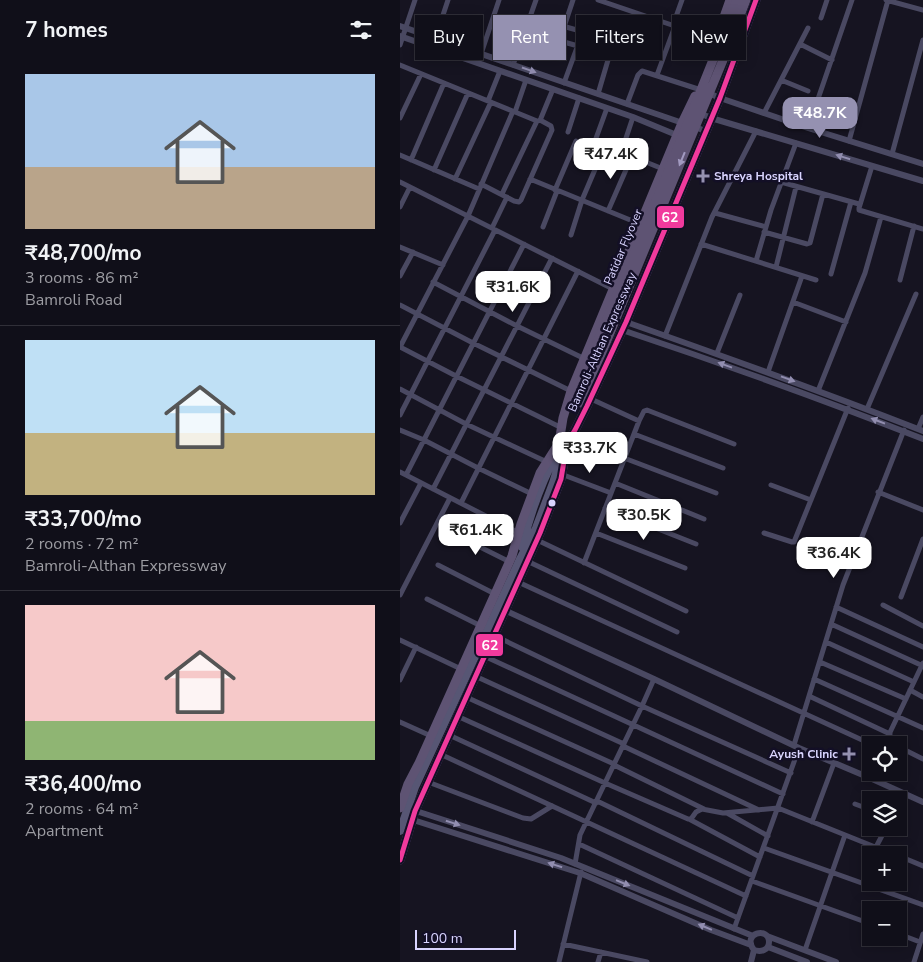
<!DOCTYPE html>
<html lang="en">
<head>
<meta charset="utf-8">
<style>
	:root { --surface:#100f19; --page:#191822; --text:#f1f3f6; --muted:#9c9ca2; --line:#302f38; --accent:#9591b1 }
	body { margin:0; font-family:"Nunito Sans",sans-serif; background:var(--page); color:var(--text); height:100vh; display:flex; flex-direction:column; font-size:19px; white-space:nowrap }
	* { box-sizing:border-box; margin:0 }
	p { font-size:16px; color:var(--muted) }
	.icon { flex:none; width:28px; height:28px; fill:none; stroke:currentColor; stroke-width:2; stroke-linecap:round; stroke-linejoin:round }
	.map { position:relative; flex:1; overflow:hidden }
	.panel { display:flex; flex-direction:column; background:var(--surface); width:400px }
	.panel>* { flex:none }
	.hud { position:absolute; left:15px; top:15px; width:432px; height:45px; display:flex; gap:10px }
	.fabs { position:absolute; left:462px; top:736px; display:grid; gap:10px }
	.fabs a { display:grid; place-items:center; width:45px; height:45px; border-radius:0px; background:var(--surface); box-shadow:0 2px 12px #0003,0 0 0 1px var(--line); font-size:25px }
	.scale { position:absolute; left:15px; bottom:12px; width:101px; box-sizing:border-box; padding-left:5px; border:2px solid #d9d4ff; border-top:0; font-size:14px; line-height:18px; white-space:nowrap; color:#d9d4ff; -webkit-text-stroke:4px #130f26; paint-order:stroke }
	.price { position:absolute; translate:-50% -42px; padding:0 11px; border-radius:10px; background:#fff; color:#222; font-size:16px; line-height:32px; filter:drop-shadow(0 1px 2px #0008) }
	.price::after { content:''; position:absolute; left:50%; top:30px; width:15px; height:11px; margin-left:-8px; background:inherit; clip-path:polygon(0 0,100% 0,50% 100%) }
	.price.on { background:var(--accent); color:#fff }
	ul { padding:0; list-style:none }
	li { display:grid; align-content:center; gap:10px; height:265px; padding:0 25px }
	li+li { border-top:1px solid var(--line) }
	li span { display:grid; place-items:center; height:155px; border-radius:0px; color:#555 }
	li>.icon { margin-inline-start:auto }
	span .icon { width:90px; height:90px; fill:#fffc; stroke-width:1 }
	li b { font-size:21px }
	h2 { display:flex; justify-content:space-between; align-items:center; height:60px; padding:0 25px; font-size:21px }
	.pill { padding:0 18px; border-radius:0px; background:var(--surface); box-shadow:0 2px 12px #0003,0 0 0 1px var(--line); font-size:18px; line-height:45px }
	.pill.on { background:var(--accent); color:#fff }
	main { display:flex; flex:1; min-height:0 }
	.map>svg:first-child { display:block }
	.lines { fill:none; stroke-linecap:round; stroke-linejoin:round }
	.minor { stroke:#4a4962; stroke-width:5 }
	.tertiary { stroke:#4a4962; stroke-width:6 }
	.secondary { stroke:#575674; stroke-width:8 }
	.primary { stroke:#5e5373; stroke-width:9 }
	.primary-bridge { stroke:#5e5373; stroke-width:9 }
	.bus-1-casing { stroke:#130f26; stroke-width:9 }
	.bus-1 { stroke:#f13a9d; stroke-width:5 }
	.oneway { fill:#928eb0 }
	.oneway2 { fill:#a29ac0 }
	.poi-dot { fill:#9591b1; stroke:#130f26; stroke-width:2 }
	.bus-dot { fill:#d9d4ff; stroke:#130f26; stroke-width:2 }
	.labels { text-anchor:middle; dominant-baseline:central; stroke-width:5; stroke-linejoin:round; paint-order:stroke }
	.poi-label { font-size:12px; font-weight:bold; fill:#d9d4ff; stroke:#130f26; text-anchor:start }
	.street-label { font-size:12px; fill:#d9d4ff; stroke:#130f26 }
	.line-badge { stroke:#130f26; stroke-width:2 }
	.badge-label { font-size:14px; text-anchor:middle; font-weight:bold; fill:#fff }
</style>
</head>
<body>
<main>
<section class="panel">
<h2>7 homes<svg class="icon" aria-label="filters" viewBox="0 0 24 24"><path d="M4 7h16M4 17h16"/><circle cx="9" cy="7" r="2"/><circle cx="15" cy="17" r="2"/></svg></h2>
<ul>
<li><span style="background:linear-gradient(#a9c7e8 60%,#b9a48a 0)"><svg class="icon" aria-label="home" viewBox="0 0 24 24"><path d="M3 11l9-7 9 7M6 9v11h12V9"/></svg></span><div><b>₹48,700/mo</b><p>3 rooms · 86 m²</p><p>Bamroli Road</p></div></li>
<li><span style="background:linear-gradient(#bfe0f5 60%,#c2b280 0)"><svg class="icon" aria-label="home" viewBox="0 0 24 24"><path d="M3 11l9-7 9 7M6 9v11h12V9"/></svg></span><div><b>₹33,700/mo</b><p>2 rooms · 72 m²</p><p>Bamroli-Althan Expressway</p></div></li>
<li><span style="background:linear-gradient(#f6c9c9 75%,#8fb573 0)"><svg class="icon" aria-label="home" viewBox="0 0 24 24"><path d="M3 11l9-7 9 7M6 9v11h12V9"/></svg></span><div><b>₹36,400/mo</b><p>2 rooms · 64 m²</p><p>Apartment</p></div></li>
</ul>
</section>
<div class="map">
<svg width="523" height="962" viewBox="0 0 523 962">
	<rect width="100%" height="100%" fill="#161421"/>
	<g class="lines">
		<path class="minor" d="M198,0L316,40
			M486,0L523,10
			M421,18L427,0
			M273,25L282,0
			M164,27L173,0
			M125,31L178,46
			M35,39L48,0
			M159,41L163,28L166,27L213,40V43L198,94
			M400,44L432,60
			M0,45L15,0
			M81,54L99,0
			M0,65L137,121L140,120L141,118L153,89
			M113,65L136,0
			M257,75L275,26
			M381,80L408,91
			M164,83L183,31
			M88,101L100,71
			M227,104L238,75L242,71L298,89
			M115,112L126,80
			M364,113L408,28
			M233,117L223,147V151L226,154L263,169
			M0,118L21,74
			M408,128L452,0
			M168,132L179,98
			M195,141L207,108
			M449,141L488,0
			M492,154L523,40
			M0,155L79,189
			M11,160L44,83
			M472,166L459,208V210L523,229
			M34,170L68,93
			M55,179L91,102
			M130,179L240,224
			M0,182L213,289
			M381,182L459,204
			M81,184L114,201L119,202L121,200L152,130L151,126L140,120
			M155,190L176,141
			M102,194L137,121
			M0,207L10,187
			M208,211L232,156
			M315,213L366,227
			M143,227L157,191
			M92,228L107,197
			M364,232L407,244L410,243L423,194
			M171,235L182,200L199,160
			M301,244L416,280
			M0,247L43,265
			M356,261L371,210L396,143
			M376,267L396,187
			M431,274L451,202
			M0,276L13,252
			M500,280L514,226
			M33,282L117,326L185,359
			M393,302L446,322
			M0,305L73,343L171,391
			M265,336L312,217L356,131
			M0,347L68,216L113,111
			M0,347L56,376L162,428
			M317,353L340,295
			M368,372L402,276
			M0,389L66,424L147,462
			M418,391L465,273L481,217
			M191,399L239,421
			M467,409L516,294
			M0,415L95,230
			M518,429L523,417
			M0,430L24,440L78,468L132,494
			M234,434L323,468
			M224,458L316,493
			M0,472L119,533
			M161,474L211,493
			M6,475L124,244
			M215,483L304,519
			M371,485L411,500
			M33,489L152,258
			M478,492L523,510
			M61,503L178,271
			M205,508L296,544
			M0,523L21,483
			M52,533L110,562
			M196,533L285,568
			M364,533L392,542H394L448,408
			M137,540L286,611
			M127,561L277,632
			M184,563L239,421L244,411L247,410L334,444
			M38,565L95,594
			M118,582L473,745
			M0,595L50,498
			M501,597L523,539
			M27,599L81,626
			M483,605L523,626
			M436,607L523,647
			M431,624L523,666
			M93,635L242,706L391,773
			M0,640L61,669
			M426,642L514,682
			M84,656L383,794
			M420,662L506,699
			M75,676L224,744
			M414,679L523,728
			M0,680L16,647
			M510,690L523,697
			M409,696L490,734
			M66,697L214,764
			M57,716L205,783L288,819H291L296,812L302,809L323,813L378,808L495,855
			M0,722L31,736
			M49,735L196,803
			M394,745L443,585L504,430
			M484,745L523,663
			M223,746L359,810
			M499,747L523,759
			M40,754L346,896
			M214,765L304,809
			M28,782L123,818L131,819L152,806
			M498,800L502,793
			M197,801L353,876
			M455,804L471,810
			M327,813L368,836
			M289,819L360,857
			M412,822L434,763
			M179,844L338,918
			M476,847L486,828
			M364,848L523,905
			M499,856L523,866
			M175,864L180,835L242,706L254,679
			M352,881L471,924
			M334,929L399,748
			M499,934L520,942
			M163,944L247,962
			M405,950L445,835
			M159,962L181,872
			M198,962L201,952
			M514,962L523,934"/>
		<path class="tertiary" d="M0,26L306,131
			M0,36L233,117L279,136
			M306,92L320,98L408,128L523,164
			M297,112L311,118L523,181
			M226,322C326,357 425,393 523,431
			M222,330C324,364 424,400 523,439
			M102,609L254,679L399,748L470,778L523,802
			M13,810L161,858L353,936
			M10,819L180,873L311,930L351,945
			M367,936L436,962
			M368,947L407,962
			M351,962L354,950C341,933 369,926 369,942C369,951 360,952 354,950"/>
		<path class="secondary" d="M122,547C130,514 141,483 157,453
			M0,831L15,787L120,559L136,528L153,483L163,451"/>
		<path class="primary" d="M312,51L330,0
			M0,808L8,784L19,763L112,556L121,524L140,473L159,443L163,418L171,391L282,123L295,96
			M0,860L15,811L140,533L161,479L167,443L175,430L187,406L226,322L320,98L356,0"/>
		<path class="primary-bridge" d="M174,398L266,177L337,0
			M181,403L323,60L346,0"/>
		<defs>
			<path id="bus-1" d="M0,860L15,811L140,533L161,479L167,443L175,430L187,406L226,322L320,98L356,0"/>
		</defs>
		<use href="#bus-1" class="bus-1-casing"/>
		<use href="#bus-1" class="bus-1"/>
	</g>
	<defs><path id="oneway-solid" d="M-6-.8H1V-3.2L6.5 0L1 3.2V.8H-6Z" transform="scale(1.25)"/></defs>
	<g class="oneway">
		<use href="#oneway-solid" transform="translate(129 70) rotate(19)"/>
		<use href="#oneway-solid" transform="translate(443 157) rotate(-163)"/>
		<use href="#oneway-solid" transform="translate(325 365) rotate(-160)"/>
		<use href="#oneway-solid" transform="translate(388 379) rotate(20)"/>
		<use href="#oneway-solid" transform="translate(478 421) rotate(-159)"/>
		<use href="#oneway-solid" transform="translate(53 823) rotate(18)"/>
		<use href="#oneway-solid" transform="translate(155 865) rotate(-162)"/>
		<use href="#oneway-solid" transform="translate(223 883) rotate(22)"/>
		<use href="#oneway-solid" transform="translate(305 927) rotate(-157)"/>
	</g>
	<use class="oneway2" href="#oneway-solid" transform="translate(282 159) rotate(112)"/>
	<g class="poi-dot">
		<path d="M300.5 168.5h5v5h5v5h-5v5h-5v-5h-5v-5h5z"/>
		<path d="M446.5 746.5h5v5h5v5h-5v5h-5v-5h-5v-5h5z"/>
	</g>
	<circle class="bus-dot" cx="152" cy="503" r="4.5"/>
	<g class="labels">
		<g class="poi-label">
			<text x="314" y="176">Shreya Hospital</text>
			<text x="438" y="754" text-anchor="end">Ayush Clinic</text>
		</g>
		<g class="street-label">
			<text transform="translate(223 247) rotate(-67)">Patidar Flyover</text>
			<text transform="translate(202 342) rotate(-66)">Bamroli-Althan Expressway</text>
		</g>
	</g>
	<g class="line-badge">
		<rect x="256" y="205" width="29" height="24" rx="5" fill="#f13a9d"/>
		<rect x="75" y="633" width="29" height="24" rx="5" fill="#f13a9d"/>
	</g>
	<g class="badge-label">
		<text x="270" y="222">62</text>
		<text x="90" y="650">62</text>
	</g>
</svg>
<div class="fabs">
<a><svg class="icon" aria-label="locate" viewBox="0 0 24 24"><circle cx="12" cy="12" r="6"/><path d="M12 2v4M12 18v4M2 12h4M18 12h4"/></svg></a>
<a><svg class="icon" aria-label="layers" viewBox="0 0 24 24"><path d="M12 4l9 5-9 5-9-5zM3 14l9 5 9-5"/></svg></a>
<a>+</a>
<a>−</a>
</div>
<div class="scale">100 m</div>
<b class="price on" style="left:420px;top:139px">₹48.7K</b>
<b class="price" style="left:211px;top:180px">₹47.4K</b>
<b class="price" style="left:113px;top:313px">₹31.6K</b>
<b class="price" style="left:190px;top:474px">₹33.7K</b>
<b class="price" style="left:244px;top:541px">₹30.5K</b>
<b class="price" style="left:76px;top:556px">₹61.4K</b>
<b class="price" style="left:434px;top:579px">₹36.4K</b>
<div class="hud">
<a class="pill">Buy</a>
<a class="pill on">Rent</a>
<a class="pill">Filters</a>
<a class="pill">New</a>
</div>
</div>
</main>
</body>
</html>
